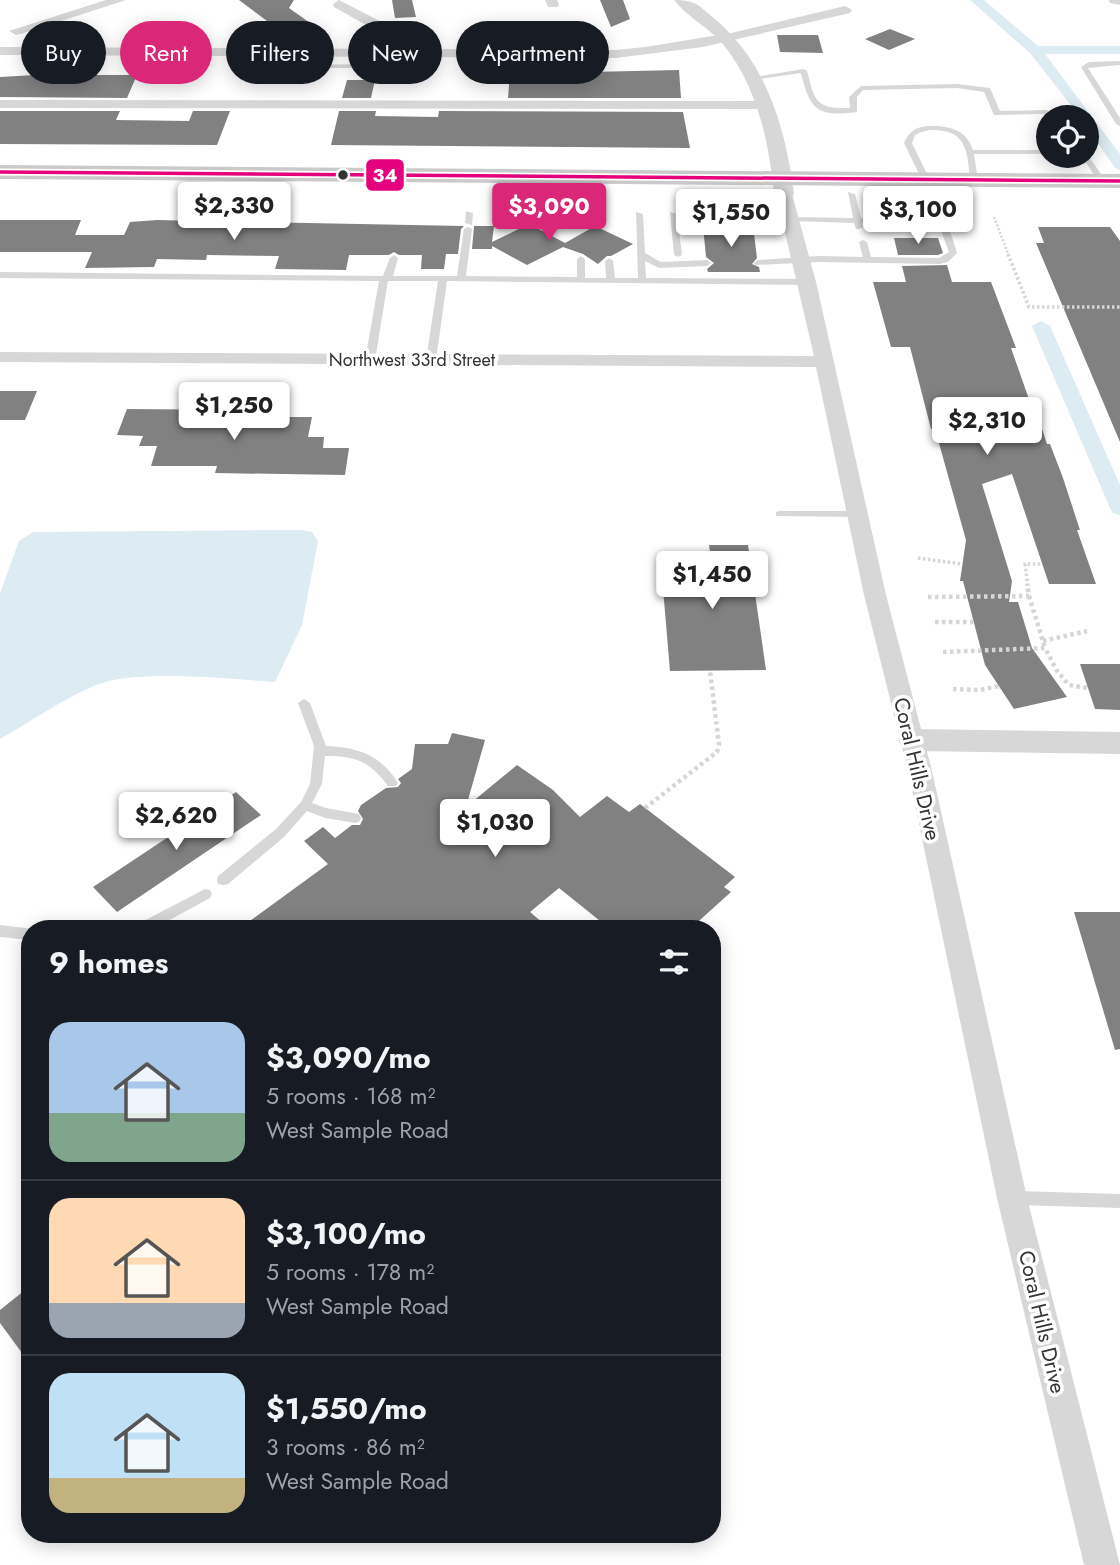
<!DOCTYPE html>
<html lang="en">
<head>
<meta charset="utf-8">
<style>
	:root { --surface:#171b24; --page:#20242c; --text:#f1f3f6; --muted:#9ea1a6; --line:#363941; --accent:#db2777 }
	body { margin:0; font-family:Jost,sans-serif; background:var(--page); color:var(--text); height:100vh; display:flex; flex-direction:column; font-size:26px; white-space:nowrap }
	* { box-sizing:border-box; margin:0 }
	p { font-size:23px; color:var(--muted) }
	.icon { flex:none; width:38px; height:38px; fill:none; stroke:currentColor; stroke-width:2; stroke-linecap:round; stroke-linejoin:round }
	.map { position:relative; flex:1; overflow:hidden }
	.side { position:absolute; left:21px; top:920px; width:700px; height:623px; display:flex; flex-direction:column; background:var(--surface); border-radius:28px; box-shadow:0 4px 18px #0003 }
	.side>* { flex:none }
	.top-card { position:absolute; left:21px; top:21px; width:700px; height:63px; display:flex; gap:14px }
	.tools { position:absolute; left:1036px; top:105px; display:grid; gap:14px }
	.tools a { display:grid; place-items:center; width:63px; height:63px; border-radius:50%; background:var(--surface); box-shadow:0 4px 18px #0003; font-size:35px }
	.price { position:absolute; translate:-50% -60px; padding:0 16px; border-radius:7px; background:#fff; color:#222; font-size:23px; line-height:46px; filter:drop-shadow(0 2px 4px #0008) }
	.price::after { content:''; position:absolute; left:50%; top:42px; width:21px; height:16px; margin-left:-10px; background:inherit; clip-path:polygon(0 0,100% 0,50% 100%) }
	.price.selected { background:var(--accent); color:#fff }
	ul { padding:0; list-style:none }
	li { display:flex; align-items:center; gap:21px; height:175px; padding:0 28px }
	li+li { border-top:2px solid var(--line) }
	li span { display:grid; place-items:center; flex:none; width:196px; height:140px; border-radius:21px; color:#555 }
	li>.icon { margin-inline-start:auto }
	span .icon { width:84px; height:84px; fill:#fffc; stroke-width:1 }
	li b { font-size:30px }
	h2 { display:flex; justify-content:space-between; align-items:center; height:84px; padding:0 28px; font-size:30px }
	.tag { padding:0 24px; border-radius:32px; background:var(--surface); box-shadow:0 4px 18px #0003; font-size:24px; line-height:63px }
	.tag.selected { background:var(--accent); color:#fff }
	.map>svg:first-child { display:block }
	.water { fill:#ddebf3 }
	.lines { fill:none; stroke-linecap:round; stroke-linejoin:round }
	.canal { fill:#ddebf3; fill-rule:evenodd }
	.building { fill:#818181 }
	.path-far2 { stroke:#d6d6d6; stroke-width:2.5; stroke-dasharray:2 2; stroke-linecap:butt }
	.path-far1 { stroke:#d6d6d6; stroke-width:3.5; stroke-dasharray:2.5 2.5; stroke-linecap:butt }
	.path { stroke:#d6d6d6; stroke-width:4.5; stroke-dasharray:3.5 3.5; stroke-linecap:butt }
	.service { fill:#d7d7d7; fill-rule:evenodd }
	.minor { fill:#d7d7d7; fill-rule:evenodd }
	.tertiary { fill:#d7d7d7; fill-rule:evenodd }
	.primary { fill:#cacaca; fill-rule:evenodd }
	.bus-1-casing { stroke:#fff; stroke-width:7 }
	.bus-1 { stroke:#e5007d; stroke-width:3.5 }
	.bus-dot { fill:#333; stroke:#fff; stroke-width:2.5 }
	.labels { text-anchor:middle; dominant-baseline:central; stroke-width:7; stroke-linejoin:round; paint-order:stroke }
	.far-street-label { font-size:18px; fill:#333; stroke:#fff }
	.street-label { font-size:21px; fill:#333; stroke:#fff }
	.line-badge { stroke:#fff; stroke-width:2.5 }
	.badge-label { font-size:19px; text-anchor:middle; font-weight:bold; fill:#fff }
</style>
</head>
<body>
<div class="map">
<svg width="1120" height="1565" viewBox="0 0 1120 1565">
	<rect width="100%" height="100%" fill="#fff"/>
	<path class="water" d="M301,530L312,532L318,541L302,625L275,682C231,679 138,669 99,684C67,696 30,722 0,739V593L19,541L33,532Z"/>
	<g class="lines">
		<path class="canal" d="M970,0H984L1038,46H1120V54H1045L1120,154V170L1115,168L1087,127V117H1080L1030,53Z
			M1041,321L1050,326L1120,485V515L1113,513L1110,508L1032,326Z"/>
	</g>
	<path class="building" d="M239,0H294L289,8L327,35L279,30Z
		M392,0H412L416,17L395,18Z
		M600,0H623L630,19L611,27Z
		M890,29L915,39L889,50L865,39Z
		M777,35H818L823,53L780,52Z
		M539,69H590V72L679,70L681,98H508L510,71L539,72Z
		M35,75H137L127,98L0,97V77Z
		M347,80H375L371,98H342Z
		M0,111H120L116,120L189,121L193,111H230L217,145L0,144Z
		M339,111H376L375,116L438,117L439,111L683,112L690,148L331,145Z
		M0,220H81L75,235H124L130,222L157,220L464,226L461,229L458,254H446L444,269H421L422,255H399L394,252L389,255H349L346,270L275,269L279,256L207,255L206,260L157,259L154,267L85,268L92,252H0Z
		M529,224L565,243L595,226L633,244L611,256H607L598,264L583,254L563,247L527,265L492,246V249H472L474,226H494L492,242Z
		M703,226H753L757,258L752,264L759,267L760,272H708L707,269L714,263L706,257Z
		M1038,227H1110L1120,241V442L1036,243H1044Z
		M894,238H938L943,253L938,255H898Z
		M947,265L952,282H991L1016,348H1011L1030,402H1033L1047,444H1050L1063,478L1080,530H1077L1096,584H1049L1012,474L982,484L1012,581L1009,602H1018L1032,648L1067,697L1014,709L985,665L963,581H960L966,540L935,429H931L910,347H891L873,282H906L902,266Z
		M0,391H37L25,420H0Z
		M127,409L249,410L248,417H312L308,437H324L323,448H349L345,475L215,473L217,466H151L157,446H139L143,436L117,435Z
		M709,545H748L766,670L670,671L660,553L710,552Z
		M1080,664H1120V710L1095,709Z
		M452,733L485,740L466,807L517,765L553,790L580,817L607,796L629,812L640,804L735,877L724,887L731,892L690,929H610L559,888L530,912L550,929H239L328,864L304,841L323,827L335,838L352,825H360L363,819L358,811L361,805L386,788L398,787L401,783L398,779L412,769L415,744H448Z
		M236,792L261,815L117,912L93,887Z
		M1074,912H1120V1049L1115,1050Z
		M30,1286V1364L0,1323V1310Z"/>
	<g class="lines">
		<path class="path-far2" d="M994,217L1009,256"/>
		<path class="path-far1" d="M1008,254L1029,307H1120
			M918,558L962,564
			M1028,586L1025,564H1042"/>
		<path class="path" d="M1029,596L1045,648
			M928,597L1029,596L1027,584
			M935,622H974
			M1043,641L1087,631
			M943,652L1045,648L1057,671L1069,685L1088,688
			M953,689L980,690L999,686
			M645,808L717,752L719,745L710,671"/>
		<path class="service" d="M302,51L305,53L301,65L373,64L376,66L373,68H295L299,53Z
			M1120,61V65L1088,68L1120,118V126L1116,124L1081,67L1089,62Z
			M804,69L807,71C815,102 816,109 850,108L849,97L861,86L957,84L990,88L1000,111L1046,110L1064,117H1054L1045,114L994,115L984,92L957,88L863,90L857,97V112C818,117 810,111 801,73L753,80L749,78Z
			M938,126C955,128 967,132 973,150H1048V154H974L978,180L974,182L970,180C968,159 968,134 943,131C933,129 924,130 915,135L912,143L930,180L923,182L904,143C912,126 921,126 938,126Z
			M1087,154L1106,181L1105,183H1099L1082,156H1087Z
			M848,192L855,194L861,218L922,219L914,195L921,193L930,219C950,220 952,237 957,253L948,262L939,264L819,262L755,265L754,263L758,260L819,256L863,257L859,242L863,240L867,242L871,257L939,258L949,252L940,228L934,224L862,223L863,227L859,229H856L854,223L791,221L787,219L791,217L853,218Z
			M466,211L473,213L472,225L465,223Z
			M636,212L643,214L645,253L661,262L707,260L711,263L707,266L659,268L645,261L646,278L807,279L811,282L807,285L447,281L436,360L431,363L426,360L438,281H388L375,360L370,363L365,360L379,281L0,278V272L383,276L390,258L394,255L398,258L393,276H457L464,229L468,227L472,229L466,276L577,277V259L581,256L585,259V278H606L605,261L609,258L613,261L615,278H638Z
			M670,212L677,214L682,255L678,257L674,255Z
			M780,511H857L862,514L857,517L776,516V512Z
			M304,699L310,703L326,746C357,747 381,755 398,783L396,786H388C369,761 356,756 325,756L322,784L312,803L326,808L359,814L361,818L359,822L355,823L325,818L307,811L284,837L228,884L223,885L218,884L217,880L218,876L276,829L301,802L310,784L314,746L298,703Z
			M205,889L210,890L212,894L210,898L153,929H134L136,925Z
			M0,925L33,929H30V940L0,937Z
			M1012,1191L1120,1194V1208L1012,1205L1007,1203L1004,1198L1007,1193Z"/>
		<path class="minor" d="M106,0H126L21,34L16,35L9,31Z
			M339,0L420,42L422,49L616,50L645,47L731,33L845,6L852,10L850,13L703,47L616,58L0,55V47L408,49L334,7L333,4Z
			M545,0H557L559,4L558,7H548Z
			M1109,0H1120V5L1110,3Z
			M0,100L764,101L771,105L764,109L0,108Z
			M784,189L792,194L816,282L886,595L932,771L1027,1198L1120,1565H1084L997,1198L908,771L864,595L816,367L0,362V352L814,356L776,194Z"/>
		<path class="tertiary" d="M674,0C697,0 699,6 716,20C767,63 786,130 794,194L791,198H777L774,194C769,142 757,85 722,43C708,27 687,17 674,0Z
			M912,729L1120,732V754L912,751L902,748L898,740L902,732Z"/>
		<path class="primary" d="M0,165L1120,174V188L0,179Z"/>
		<defs>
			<path id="bus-1" d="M0,172L1120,181"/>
		</defs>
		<use href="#bus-1" class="bus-1-casing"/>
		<use href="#bus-1" class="bus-1"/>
	</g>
	<circle class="bus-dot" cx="343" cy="175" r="6"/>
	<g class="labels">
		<g class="far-street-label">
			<text x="412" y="360">Northwest 33rd Street</text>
		</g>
		<g class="street-label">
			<text transform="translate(917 769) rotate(77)">Coral Hills Drive</text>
			<text transform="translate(1042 1322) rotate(77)">Coral Hills Drive</text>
		</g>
	</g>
	<rect class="line-badge" x="365" y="158" width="40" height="34" rx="7" fill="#e5007d"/>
	<g class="badge-label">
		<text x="385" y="182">34</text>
	</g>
</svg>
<div class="tools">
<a><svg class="icon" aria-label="locate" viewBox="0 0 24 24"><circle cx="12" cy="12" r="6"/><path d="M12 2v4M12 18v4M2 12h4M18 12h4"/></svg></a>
</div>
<b class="price" style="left:234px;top:242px">$2,330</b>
<b class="price selected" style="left:549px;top:243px">$3,090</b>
<b class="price" style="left:918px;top:246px">$3,100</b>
<b class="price" style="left:731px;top:249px">$1,550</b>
<b class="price" style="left:234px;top:442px">$1,250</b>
<b class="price" style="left:987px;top:457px">$2,310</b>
<b class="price" style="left:712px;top:611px">$1,450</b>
<b class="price" style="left:176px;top:852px">$2,620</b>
<b class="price" style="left:495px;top:859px">$1,030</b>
<div class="top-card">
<a class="tag">Buy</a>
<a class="tag selected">Rent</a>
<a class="tag">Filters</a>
<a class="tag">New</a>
<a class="tag">Apartment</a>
</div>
<section class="side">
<h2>9 homes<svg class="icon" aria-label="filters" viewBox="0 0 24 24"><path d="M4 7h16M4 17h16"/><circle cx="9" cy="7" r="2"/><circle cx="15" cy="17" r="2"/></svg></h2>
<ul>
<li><span style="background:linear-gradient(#a9c7e8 65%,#7fa58c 0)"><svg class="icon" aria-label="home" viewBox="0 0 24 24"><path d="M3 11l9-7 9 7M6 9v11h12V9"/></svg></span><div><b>$3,090/mo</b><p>5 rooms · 168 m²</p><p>West Sample Road</p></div></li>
<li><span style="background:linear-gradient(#ffd9b3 75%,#9aa5b1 0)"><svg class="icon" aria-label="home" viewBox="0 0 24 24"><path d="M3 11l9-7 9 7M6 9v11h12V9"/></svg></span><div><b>$3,100/mo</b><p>5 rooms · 178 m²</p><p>West Sample Road</p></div></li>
<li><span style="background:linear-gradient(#bfe0f5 75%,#c2b280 0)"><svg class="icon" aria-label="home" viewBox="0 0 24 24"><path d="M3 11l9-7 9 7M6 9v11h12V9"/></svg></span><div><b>$1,550/mo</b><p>3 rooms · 86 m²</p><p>West Sample Road</p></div></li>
</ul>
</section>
</div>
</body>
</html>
